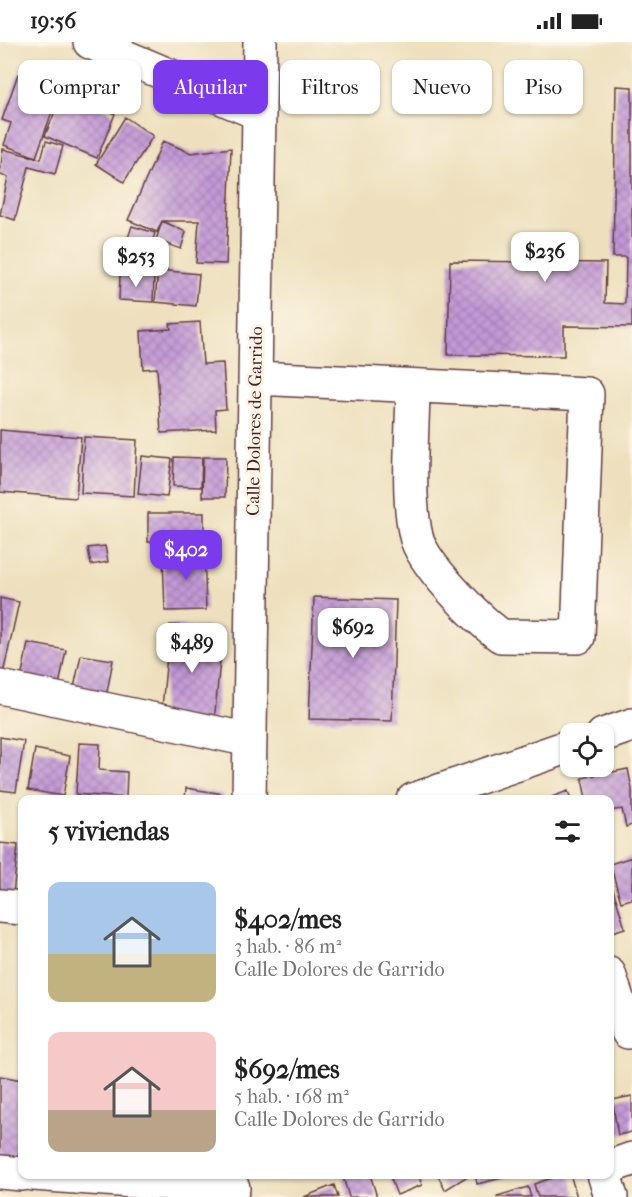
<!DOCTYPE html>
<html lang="es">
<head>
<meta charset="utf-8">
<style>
	:root { --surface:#fff; --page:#f2f2f2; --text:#222; --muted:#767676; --accent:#7c3aed }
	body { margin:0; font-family:"IM FELL French Canon",serif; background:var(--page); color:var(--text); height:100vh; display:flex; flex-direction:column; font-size:22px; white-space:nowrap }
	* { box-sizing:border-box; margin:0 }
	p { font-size:20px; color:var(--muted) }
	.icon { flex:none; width:33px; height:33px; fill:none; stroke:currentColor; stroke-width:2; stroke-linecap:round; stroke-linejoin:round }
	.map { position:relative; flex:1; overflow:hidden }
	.sheet { position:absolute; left:18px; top:753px; width:596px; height:384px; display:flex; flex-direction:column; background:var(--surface); border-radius:12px; box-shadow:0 2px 4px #0004 }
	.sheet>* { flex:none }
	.banner { position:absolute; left:18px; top:18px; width:597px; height:54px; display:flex; gap:12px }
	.controls { position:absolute; left:560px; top:681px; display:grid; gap:12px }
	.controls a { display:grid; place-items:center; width:54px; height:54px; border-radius:12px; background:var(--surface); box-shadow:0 2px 4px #0004; font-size:30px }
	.price { position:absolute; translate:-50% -51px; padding:0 14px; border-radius:12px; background:#fff; color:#222; font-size:20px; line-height:39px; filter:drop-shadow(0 2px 3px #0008) }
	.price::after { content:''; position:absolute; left:50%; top:36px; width:18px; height:14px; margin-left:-9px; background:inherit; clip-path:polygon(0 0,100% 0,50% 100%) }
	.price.selected { background:var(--accent); color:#fff }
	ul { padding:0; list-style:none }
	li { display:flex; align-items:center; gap:18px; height:150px; padding:0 30px }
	li span { display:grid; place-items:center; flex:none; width:168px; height:120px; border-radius:12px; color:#555 }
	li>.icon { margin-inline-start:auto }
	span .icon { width:72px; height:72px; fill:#fffc; stroke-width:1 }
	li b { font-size:26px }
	h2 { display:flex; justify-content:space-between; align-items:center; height:72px; padding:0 30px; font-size:26px }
	.chip { padding:0 21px; border-radius:12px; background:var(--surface); box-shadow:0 2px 4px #0004; font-size:21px; line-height:54px }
	.chip.selected { background:var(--accent); color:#fff }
	.status { display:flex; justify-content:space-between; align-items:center; height:42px; padding:0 30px; background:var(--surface); direction:ltr }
	.status svg { height:16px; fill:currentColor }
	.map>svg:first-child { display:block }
	.building { fill:url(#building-cross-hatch) }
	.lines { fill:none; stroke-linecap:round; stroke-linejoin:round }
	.minor-casing { stroke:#633c41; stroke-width:36 }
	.minor { stroke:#fff; stroke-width:33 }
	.labels { text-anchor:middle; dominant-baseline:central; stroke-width:6; stroke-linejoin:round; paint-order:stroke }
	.street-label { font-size:18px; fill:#4a1f2b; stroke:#fcf5e5 }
</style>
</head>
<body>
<div class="status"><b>19:56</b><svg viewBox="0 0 49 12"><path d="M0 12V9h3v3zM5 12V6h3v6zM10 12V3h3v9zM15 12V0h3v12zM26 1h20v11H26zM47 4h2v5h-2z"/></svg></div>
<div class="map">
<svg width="632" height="1155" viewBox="0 0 632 1155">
	<defs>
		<pattern id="building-cross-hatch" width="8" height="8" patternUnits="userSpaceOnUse" patternTransform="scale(1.5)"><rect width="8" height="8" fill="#c39ad7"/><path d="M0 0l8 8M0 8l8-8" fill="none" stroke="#a07daf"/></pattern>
	</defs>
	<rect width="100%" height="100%" fill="#fcf5e5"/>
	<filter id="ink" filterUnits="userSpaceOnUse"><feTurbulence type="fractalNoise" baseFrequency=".0167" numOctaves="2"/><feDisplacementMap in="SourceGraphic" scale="12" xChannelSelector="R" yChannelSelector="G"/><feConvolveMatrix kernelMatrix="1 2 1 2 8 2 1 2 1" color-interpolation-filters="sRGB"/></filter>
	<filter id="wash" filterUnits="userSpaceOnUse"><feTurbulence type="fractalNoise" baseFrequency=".008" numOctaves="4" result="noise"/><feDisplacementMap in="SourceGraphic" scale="24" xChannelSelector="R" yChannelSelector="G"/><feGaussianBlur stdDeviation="1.35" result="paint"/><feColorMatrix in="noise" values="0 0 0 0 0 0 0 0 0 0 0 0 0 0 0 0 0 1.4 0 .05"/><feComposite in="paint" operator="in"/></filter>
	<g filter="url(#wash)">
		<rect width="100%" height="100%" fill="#eee0be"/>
		<g id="blocks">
			<path class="building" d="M18,32L60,47L36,115L4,103L11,81L2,78Z
				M70,33L91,42L85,59L115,72L97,116L45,94Z
				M616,44L632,45V285L564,284V314L448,313L450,219L606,221L605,261L625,262L626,215H613Z
				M125,75L153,94L124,140L96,122Z
				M46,99L63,104L55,132L29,125L15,178L0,173L8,135L0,133L3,107L41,117Z
				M163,99L191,111L231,106L226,222L196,221L199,179H162L186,190L181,207L156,198L162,179L157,190L128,178Z
				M132,184L155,191L151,204L128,196Z
				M158,228L199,232L196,264L155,260Z
				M120,233L154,235L153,260L119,258Z
				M200,280L203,322L223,321L226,367L215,368L216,388L161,391L157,326L143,327L141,289L171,287L170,282Z
				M0,388L81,395L76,456L0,450Z
				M84,395L137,398L134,454L81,451Z
				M142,414L172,417L167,455L138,452Z
				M174,415L202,416L201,445L173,444Z
				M203,415H226L225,455H202Z
				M148,471H204V500H148Z
				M187,503H204L206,568L165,569L163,516L187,515Z
				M105,504L108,520L91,523L88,506Z
				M314,555L396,558L392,679L309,677Z
				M0,556L19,560L3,632L0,631Z
				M170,583L223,587L214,681L161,676Z
				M28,601L66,608L57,654L19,647Z
				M81,613L113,618L105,661L72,655Z
				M0,695L24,699L16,750L0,748Z
				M79,701L100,702L99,728L127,730L126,756L76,752Z
				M35,707L70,714L63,754L28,748Z
				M628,727L632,747V783L626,785L622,767L609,769V758H586L582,736Z
				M186,746L223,752V758H185Z
				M568,749L571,758H546V757Z
				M0,801L18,803L13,853L0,852Z
				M632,815V857L621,860L610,822Z
				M609,834L625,886L609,891Z
				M0,1034L22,1038V1123L0,1118Z
				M632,1054V1090L618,1093L612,1058Z
				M351,1132H370L377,1155H349L343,1135Z
				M389,1132H418L422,1143L397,1153Z
				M437,1132H471L445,1148Z
				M475,1132H515V1133L477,1142Z
				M564,1132H570L577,1155H538L534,1142Z
				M334,1143L338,1155H304Z
				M528,1145L531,1155H497V1154Z"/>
		</g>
	</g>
	<g filter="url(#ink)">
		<use href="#blocks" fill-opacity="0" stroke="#633c41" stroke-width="1.5"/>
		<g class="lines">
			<defs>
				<path id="minor" d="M90,0L258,71
					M256,336L587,352L578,595L501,594C478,577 422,522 416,494C406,452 413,388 413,344
					M0,645L250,698
					M603,693L632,683
					M249,758L260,0
					M413,758L570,704
					M0,864L22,866
					M609,932L628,990
					M609,1125L632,1117
					M0,1130L22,1132
					M33,1132L233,1146
					M604,1132L611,1155"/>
			</defs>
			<use href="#minor" class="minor-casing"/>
			<use href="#minor" class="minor"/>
		</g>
	</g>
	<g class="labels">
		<g class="street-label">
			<text transform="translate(255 379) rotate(-89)">Calle Dolores de Garrido</text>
		</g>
	</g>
</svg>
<div class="controls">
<a><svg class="icon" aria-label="locate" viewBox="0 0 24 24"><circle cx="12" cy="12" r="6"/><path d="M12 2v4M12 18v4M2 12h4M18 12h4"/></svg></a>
</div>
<b class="price" style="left:545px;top:241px">$236</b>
<b class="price" style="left:136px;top:246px">$253</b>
<b class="price selected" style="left:186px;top:539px">$402</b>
<b class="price" style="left:353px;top:617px">$692</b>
<b class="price" style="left:192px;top:632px">$489</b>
<div class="banner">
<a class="chip">Comprar</a>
<a class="chip selected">Alquilar</a>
<a class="chip">Filtros</a>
<a class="chip">Nuevo</a>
<a class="chip">Piso</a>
</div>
<section class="sheet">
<h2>5 viviendas<svg class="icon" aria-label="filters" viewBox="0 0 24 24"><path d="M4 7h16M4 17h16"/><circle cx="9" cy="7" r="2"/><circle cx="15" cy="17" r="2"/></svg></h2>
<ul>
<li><span style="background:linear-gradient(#a9c7e8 60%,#c2b280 0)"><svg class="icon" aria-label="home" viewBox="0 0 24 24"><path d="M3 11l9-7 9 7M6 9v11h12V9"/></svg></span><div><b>$402/mes</b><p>3 hab. · 86 m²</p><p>Calle Dolores de Garrido</p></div></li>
<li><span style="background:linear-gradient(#f6c9c9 65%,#b9a48a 0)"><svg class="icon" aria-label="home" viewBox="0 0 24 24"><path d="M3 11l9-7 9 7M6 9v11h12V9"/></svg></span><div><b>$692/mes</b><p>5 hab. · 168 m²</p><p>Calle Dolores de Garrido</p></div></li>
</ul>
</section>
</div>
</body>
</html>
